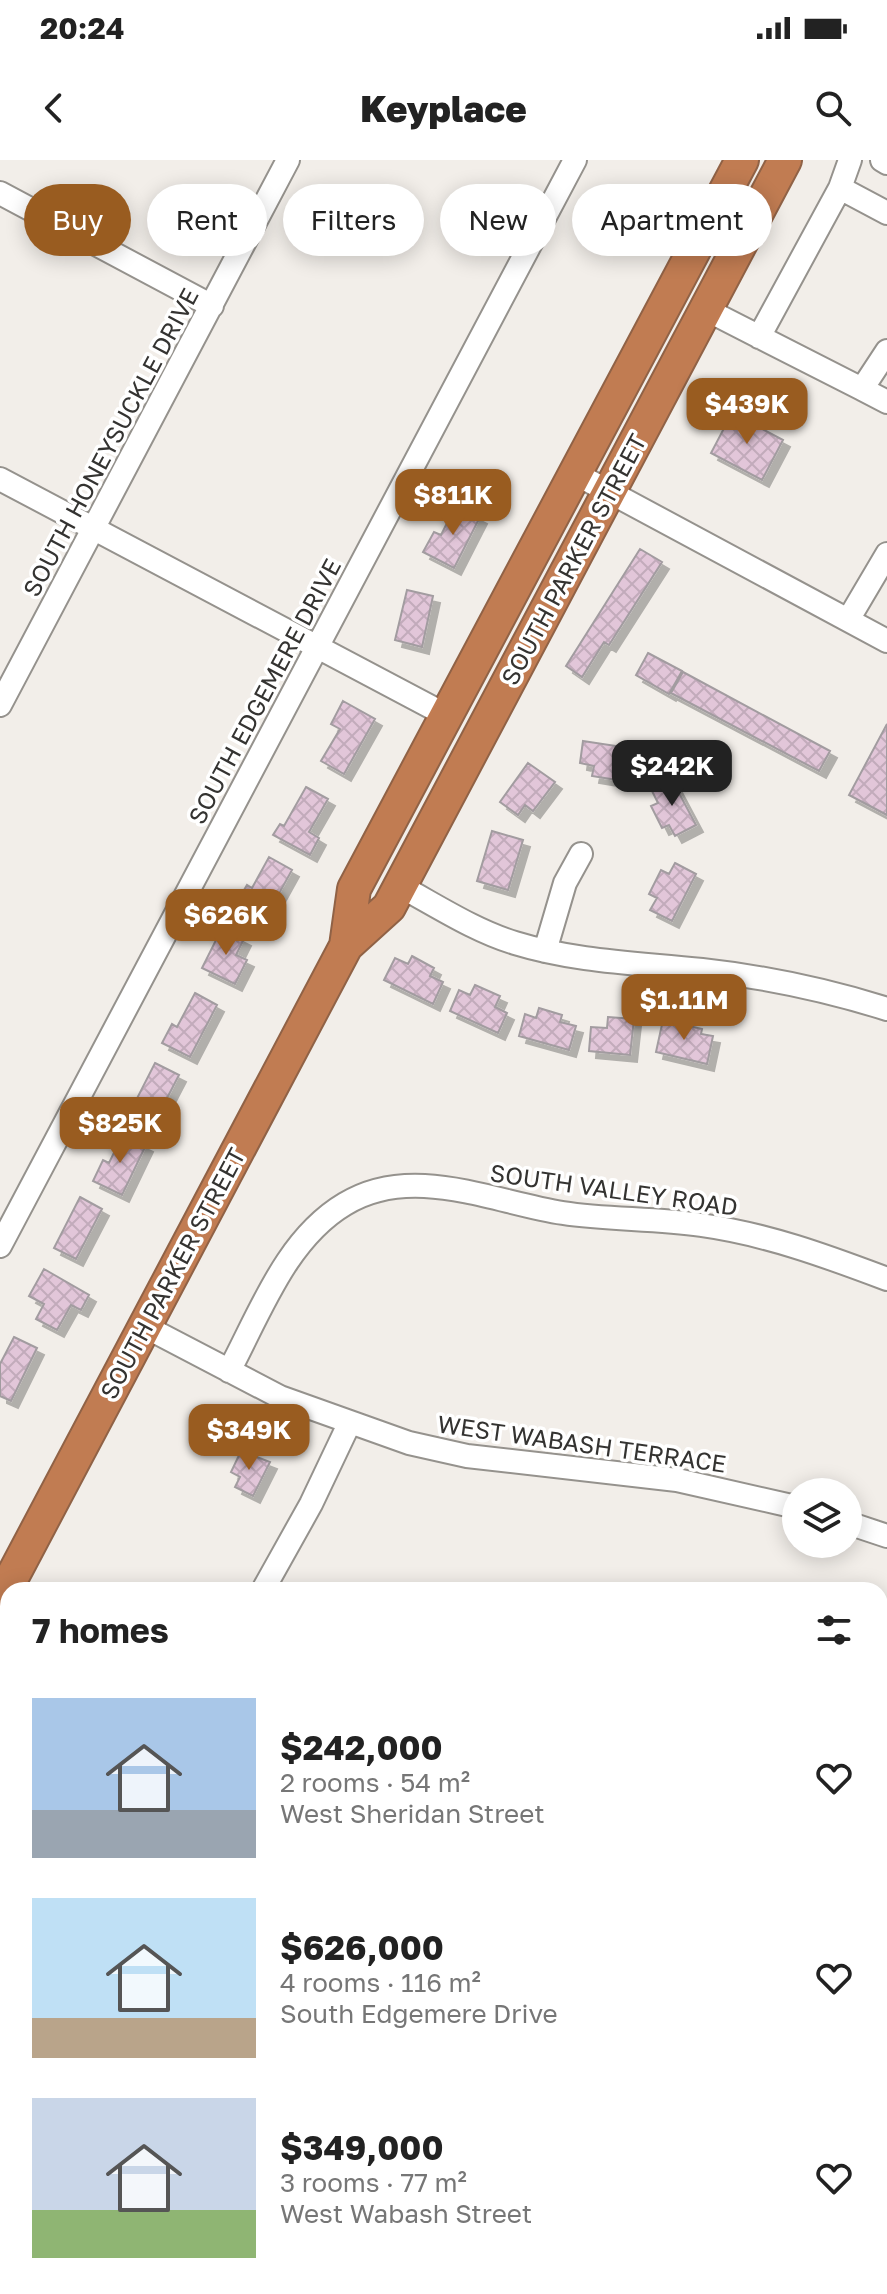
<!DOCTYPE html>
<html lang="en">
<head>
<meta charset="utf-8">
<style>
	:root { --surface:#fff; --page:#f2f2f2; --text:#222; --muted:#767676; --accent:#995c20 }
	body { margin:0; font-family:"Golos Text",sans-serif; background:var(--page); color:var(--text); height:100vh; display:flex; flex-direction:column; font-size:30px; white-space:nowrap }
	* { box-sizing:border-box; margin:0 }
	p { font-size:26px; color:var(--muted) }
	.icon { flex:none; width:44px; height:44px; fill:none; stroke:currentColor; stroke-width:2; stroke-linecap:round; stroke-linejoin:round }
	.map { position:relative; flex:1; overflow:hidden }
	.drawer { position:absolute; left:0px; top:1422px; width:888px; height:712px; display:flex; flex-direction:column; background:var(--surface); border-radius:24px 24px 0 0; box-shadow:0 4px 20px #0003 }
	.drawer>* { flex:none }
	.banner { position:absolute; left:24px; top:24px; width:840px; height:72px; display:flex; gap:16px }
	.fabs { position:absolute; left:782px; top:1318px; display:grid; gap:16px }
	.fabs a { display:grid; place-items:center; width:80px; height:80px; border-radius:50%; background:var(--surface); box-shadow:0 4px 20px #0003; font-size:40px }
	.price { position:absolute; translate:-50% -68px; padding:0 18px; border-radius:16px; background:var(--accent); color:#fff; font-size:26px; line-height:52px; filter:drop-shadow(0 2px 4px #0008) }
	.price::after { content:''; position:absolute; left:50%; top:48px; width:24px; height:18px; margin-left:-12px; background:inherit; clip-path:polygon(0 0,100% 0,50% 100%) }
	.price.active { background:#222; color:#fff }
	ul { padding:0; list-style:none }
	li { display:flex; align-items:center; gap:24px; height:200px; padding:0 32px }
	li span { display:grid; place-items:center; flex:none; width:224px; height:160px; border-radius:0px; color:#555 }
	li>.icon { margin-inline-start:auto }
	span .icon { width:96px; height:96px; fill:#fffc; stroke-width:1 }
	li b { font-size:34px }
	h2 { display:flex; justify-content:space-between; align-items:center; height:96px; padding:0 32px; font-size:34px }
	.pill { padding:0 28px; border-radius:36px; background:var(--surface); box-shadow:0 4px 20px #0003; font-size:28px; line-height:72px }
	.pill.active { background:var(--accent); color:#fff }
	.status { display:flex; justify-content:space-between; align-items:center; height:56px; padding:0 40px; background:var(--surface); direction:ltr }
	.status svg { height:22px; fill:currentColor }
	header { display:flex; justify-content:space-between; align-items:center; height:104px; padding:0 32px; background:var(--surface); font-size:36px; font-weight:800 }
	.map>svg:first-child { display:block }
	.building { fill:url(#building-cross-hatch); stroke:#a29ca0; stroke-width:2; filter:url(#shadow) }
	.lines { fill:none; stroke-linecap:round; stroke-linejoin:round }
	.minor-casing { stroke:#95928d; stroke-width:26 }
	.highway-casing { stroke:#906246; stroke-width:36 }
	.minor { stroke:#fff; stroke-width:22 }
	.highway { stroke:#c17c52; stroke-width:32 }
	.labels { text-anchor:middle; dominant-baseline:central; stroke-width:7; stroke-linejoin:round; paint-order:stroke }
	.street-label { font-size:24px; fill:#343331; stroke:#fff }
</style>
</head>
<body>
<div class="status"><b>20:24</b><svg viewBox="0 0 49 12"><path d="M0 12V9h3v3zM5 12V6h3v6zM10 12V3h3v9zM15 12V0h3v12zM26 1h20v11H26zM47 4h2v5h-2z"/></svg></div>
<header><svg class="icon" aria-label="back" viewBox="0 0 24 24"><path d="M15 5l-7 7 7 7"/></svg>Keyplace<svg class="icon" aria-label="search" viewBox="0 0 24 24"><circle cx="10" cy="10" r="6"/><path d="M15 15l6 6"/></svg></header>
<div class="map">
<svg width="887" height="2134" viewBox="0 0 887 2134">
	<defs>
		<pattern id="building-cross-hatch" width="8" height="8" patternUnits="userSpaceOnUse" patternTransform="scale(2)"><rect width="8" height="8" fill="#e2c6d9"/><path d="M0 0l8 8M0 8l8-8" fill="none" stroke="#c2abbb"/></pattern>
		<filter id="shadow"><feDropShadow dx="7" dy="7" stdDeviation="0" flood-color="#0004"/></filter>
	</defs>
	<rect width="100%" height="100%" fill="#f2eee9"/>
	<path class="building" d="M732,253L783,280L762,320L711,293Z
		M456,345L480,357L454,408L423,392L434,372L441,375Z
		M640,389L662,402L609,485L604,482L582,517L566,506Z
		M407,430L433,436L422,487L395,480Z
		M648,493L682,511L669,534L636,515Z
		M683,512L830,591L819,611L671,533Z
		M343,541L375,559L344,614L321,601L340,569L331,564Z
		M887,564V655L849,635Z
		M583,581L636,589L632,612L619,610L617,620L592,616L594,606L580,603Z
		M528,603L555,622L533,651L525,645L518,655L500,642Z
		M671,618L696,665L675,676L669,665L662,668L651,646L658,643L651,629Z
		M306,627L328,639L309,672L319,678L310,695L273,675L280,664L284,666Z
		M492,671L523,680L508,730L477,721Z
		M269,697L292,710L266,757L237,742L247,725L252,728Z
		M675,703L696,714L672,761L650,750L657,738L649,734L661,710L669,714Z
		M222,768L244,779L236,795L247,800L235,824L202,808Z
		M412,796L434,808L430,816L443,822L433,844L384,820L395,798L408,804Z
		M475,825L500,836L495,847L507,853L498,873L450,851L459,830L470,835Z
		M195,833L217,845L190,897L162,883L172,864L177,867Z
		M539,848L562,855L560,862L576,866L569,890L519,876L525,854L536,858Z
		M608,857L634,859L630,895L589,891L591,867L607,868Z
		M663,860L702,869L701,874L713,876L707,904L656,892Z
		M155,903L179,915L153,965L130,952Z
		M123,974L146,985L122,1035L93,1021L103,1000L109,1003Z
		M80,1037L102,1049L76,1099L54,1088Z
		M44,1109L89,1135L81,1150L71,1145L57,1170L36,1159L44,1144L29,1136Z
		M14,1177L37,1188L11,1241L0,1236V1204Z
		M241,1291L270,1302L253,1336L235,1327L240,1317L231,1312Z
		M8,1534V1571L0,1567V1549Z
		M0,1607L8,1612V1637L0,1633Z
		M2,1663L8,1666V1713L2,1724Z
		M0,1833L8,1837V1875L0,1890Z
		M0,1951L8,1956V1986L0,1983Z"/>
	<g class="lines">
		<defs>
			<path id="minor" d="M882,0L887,3
				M840,28L887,53
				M0,33L212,146
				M705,149L862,229L887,191
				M759,177L840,28L850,0
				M862,229L887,242
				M576,314L887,481
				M0,319L446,555
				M848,460L887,394
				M0,545L288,0
				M400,726C437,746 475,771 515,783C577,802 638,803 702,810C765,817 827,830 887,849
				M545,791L565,723L581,694
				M0,1086L575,0
				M144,1166L280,1237L409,1283L467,1296L677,1320L796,1347
				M229,1211C260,1153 286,1079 345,1044C412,1003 492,1042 563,1053C608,1060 655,1058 701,1065C766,1074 826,1096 887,1119
				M848,1363L887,1376
				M263,1430L311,1344L349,1264
				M0,1585L8,1590
				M0,1653L8,1657
				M880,1906L887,1910
				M880,1968L887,1956
				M0,2040L8,2045
				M145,2126L154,2134
				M718,2126L732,2134
				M869,2126L870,2134"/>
			<path id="highway" d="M346,786L354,729L742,0
				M0,1440L346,786L389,747L785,0"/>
		</defs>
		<use href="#minor" class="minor-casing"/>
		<use href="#highway" class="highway-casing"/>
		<use href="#minor" class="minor"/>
		<use href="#highway" class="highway"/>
	</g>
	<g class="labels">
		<g class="street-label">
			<text transform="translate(110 282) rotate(-62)">SOUTH HONEYSUCKLE DRIVE</text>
			<text transform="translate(573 399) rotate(-62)">SOUTH PARKER STREET</text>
			<text transform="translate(264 531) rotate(-62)">SOUTH EDGEMERE DRIVE</text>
			<text transform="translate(614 1029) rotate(8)">SOUTH VALLEY ROAD</text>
			<text transform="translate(172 1113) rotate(-62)">SOUTH PARKER STREET</text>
			<text transform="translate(582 1283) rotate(8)">WEST WABASH TERRACE</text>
		</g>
	</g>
</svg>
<div class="fabs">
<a><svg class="icon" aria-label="layers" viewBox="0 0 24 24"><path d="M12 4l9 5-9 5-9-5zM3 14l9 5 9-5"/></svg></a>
</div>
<b class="price" style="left:747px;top:286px">$439K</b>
<b class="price" style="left:453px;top:377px">$811K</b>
<b class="price active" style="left:672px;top:648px">$242K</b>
<b class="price" style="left:226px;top:797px">$626K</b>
<b class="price" style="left:684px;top:882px">$1.11M</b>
<b class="price" style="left:120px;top:1005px">$825K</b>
<b class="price" style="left:249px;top:1312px">$349K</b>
<div class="banner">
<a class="pill active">Buy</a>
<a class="pill">Rent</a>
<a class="pill">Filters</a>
<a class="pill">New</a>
<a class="pill">Apartment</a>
</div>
<section class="drawer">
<h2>7 homes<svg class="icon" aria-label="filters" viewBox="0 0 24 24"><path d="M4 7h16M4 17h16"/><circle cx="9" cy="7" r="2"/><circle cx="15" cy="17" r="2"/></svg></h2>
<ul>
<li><span style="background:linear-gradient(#a9c7e8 70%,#9aa5b1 0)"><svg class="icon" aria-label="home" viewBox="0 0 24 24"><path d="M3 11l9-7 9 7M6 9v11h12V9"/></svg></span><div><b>$242,000</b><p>2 rooms · 54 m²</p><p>West Sheridan Street</p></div><svg class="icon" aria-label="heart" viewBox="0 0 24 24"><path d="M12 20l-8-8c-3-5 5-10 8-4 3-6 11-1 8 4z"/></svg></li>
<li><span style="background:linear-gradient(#bfe0f5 75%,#b9a48a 0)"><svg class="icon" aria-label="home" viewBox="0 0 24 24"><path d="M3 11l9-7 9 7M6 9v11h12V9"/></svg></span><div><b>$626,000</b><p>4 rooms · 116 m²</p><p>South Edgemere Drive</p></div><svg class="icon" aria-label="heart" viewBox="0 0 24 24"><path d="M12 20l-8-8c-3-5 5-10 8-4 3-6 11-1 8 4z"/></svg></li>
<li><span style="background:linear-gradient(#c9d6e8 70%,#8fb573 0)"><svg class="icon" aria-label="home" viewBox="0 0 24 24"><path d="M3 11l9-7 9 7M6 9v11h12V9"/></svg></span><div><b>$349,000</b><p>3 rooms · 77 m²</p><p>West Wabash Street</p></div><svg class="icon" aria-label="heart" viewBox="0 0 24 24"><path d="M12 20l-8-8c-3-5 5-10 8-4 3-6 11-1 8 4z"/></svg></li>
</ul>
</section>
</div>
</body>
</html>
